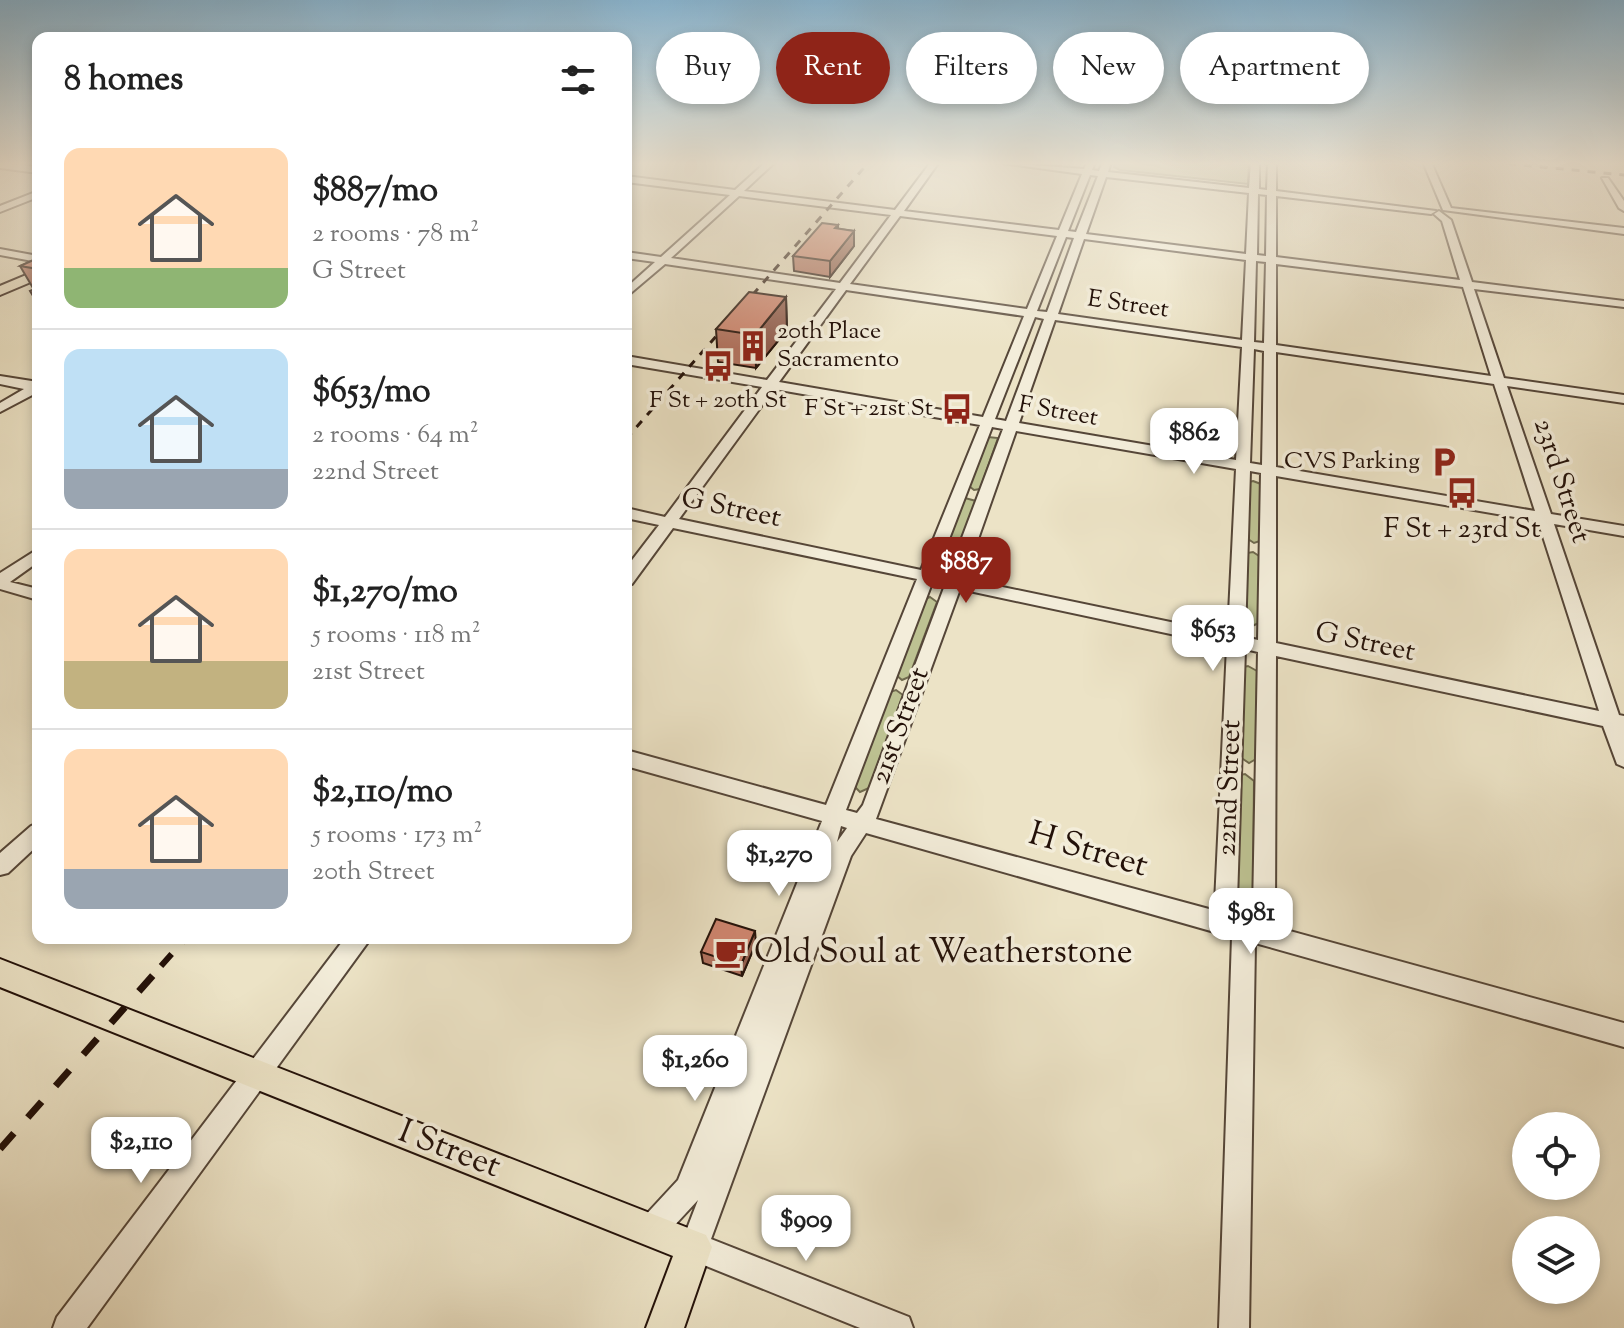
<!DOCTYPE html>
<html lang="en">
<head>
<meta charset="utf-8">
<style>
	:root { --surface:#fff; --page:#f6f6f6; --text:#222; --muted:#767676; --line:#e0e0e0; --accent:#8f2418 }
	body { margin:0; font-family:"Sorts Mill Goudy",serif; background:var(--page); color:var(--text); height:100vh; display:flex; flex-direction:column; font-size:30px; white-space:nowrap }
	* { box-sizing:border-box; margin:0 }
	p { font-size:26px; color:var(--muted) }
	.icon { flex:none; width:44px; height:44px; fill:none; stroke:currentColor; stroke-width:2; stroke-linecap:round; stroke-linejoin:round }
	.map { position:relative; flex:1; overflow:hidden }
	.sheet { position:absolute; left:32px; top:32px; width:600px; height:912px; display:flex; flex-direction:column; background:var(--surface); border-radius:16px; box-shadow:0 4px 12px #0003 }
	.sheet>* { flex:none }
	.top-card { position:absolute; left:656px; top:32px; width:760px; height:72px; display:flex; gap:16px }
	.fabs { position:absolute; left:1512px; top:1112px; display:grid; gap:16px }
	.fabs a { display:grid; place-items:center; width:88px; height:88px; border-radius:50%; background:var(--surface); box-shadow:0 4px 12px #0003; font-size:40px }
	.price { position:absolute; translate:-50% -68px; padding:0 18px; border-radius:16px; background:#fff; color:#222; font-size:26px; line-height:52px; filter:drop-shadow(0 2px 4px #0008) }
	.price::after { content:''; position:absolute; left:50%; top:48px; width:24px; height:18px; margin-left:-12px; background:inherit; clip-path:polygon(0 0,100% 0,50% 100%) }
	.price.current { background:var(--accent); color:#fff }
	ul { padding:0; list-style:none }
	li { display:flex; align-items:center; gap:24px; height:200px; padding:0 32px }
	li+li { border-top:2px solid var(--line) }
	li span { display:grid; place-items:center; flex:none; width:224px; height:160px; border-radius:16px; color:#555 }
	li>.icon { margin-inline-start:auto }
	span .icon { width:96px; height:96px; fill:#fffc; stroke-width:1 }
	li b { font-size:34px }
	h2 { display:flex; justify-content:space-between; align-items:center; height:96px; padding:0 32px; font-size:34px }
	.pill { padding:0 28px; border-radius:36px; background:var(--surface); box-shadow:0 4px 12px #0003; font-size:28px; line-height:72px }
	.pill.current { background:var(--accent); color:#fff }
	.map>svg:first-child { display:block }
	.green { fill:#bdc292; stroke:#706a4e; stroke-width:2 }
	.lines { fill:none; stroke-linecap:round; stroke-linejoin:round }
	.minor-casing { stroke:#554638; stroke-width:4 }
	.major-casing { stroke:#231109; stroke-width:4 }
	.minor { fill:#f3edda; fill-rule:evenodd }
	.major { fill:#ece3c6; fill-rule:evenodd }
	.rail-far2 { stroke:#231109; stroke-width:3; stroke-dasharray:8 8; stroke-linecap:butt }
	.rail-far1 { stroke:#231109; stroke-width:6; stroke-dasharray:16 16; stroke-linecap:butt }
	.rail { stroke:#231109; stroke-width:7; stroke-dasharray:21 21; stroke-linecap:butt }
	.wall { fill:#b37360; stroke:#231109; stroke-width:2 }
	.shaded-wall { fill:#925e4e; stroke:#231109; stroke-width:2 }
	.building { fill:#d08670; stroke:#231109; stroke-width:2 }
	.labels { text-anchor:middle; dominant-baseline:central; stroke-width:7; stroke-linejoin:round; paint-order:stroke }
	.far-street-label { font-size:24px; fill:#231109; stroke:#f3edda }
	.far-poi-label { font-size:24px; fill:#231109; stroke:#f3edda; text-anchor:end }
	.street-label { font-size:28px; fill:#231109; stroke:#f3edda }
	.poi-label { font-size:28px; fill:#231109; stroke:#f3edda }
	.near-street-label { font-size:34px; fill:#231109; stroke:#f3edda }
	.near-poi-label { font-size:34px; fill:#231109; stroke:#f3edda; text-anchor:start }
</style>
</head>
<body>
<div class="map">
<svg width="1624" height="1328" viewBox="0 0 1624 1328">
	<rect width="100%" height="100%" fill="#ece3c6"/>
	<filter id="stains"><feTurbulence type="fractalNoise" baseFrequency=".0025" numOctaves="4"/><feColorMatrix values="0 0 0 0 .2 0 0 0 0 .09 0 0 0 0 .02 0 0 0 .5 -.17"/></filter>
	<radialGradient id="worn" r=".72"><stop offset=".6" stop-color="#630" stop-opacity="0"/><stop offset="1" stop-color="#630" stop-opacity=".3"/></radialGradient>
	<path class="green" d="M1116,162H1249L1248,184L1120,170L1114,167Z
		M988,437L998,438L980,489L974,490L969,486Z
		M1253,481L1261,484L1260,541L1254,543L1248,539L1249,482Z
		M965,498L976,501L954,560L948,562L942,557Z
		M1253,552L1259,556V623L1252,626L1245,620L1247,553Z
		M930,597L937,602L909,677L902,680L896,675L925,599Z
		M1248,666L1257,671L1256,759L1249,763L1240,757L1243,667Z
		M896,690L903,695L869,788L860,792L854,786L890,692Z
		M1245,774L1254,781L1253,891L1245,896L1236,889L1240,775Z"/>
	<g class="lines">
		<defs>
			<path id="minor" d="M0,162L38,167V173L0,168Z
				M766,162H775L744,191L895,210L931,162H939L904,211L1059,230L1082,174L995,162L1084,169L1087,162H1095L1092,170L1099,171L1103,162H1111L1108,172L1249,188L1251,162H1259V189L1267,190L1268,162H1276V191L1436,211L1431,214L1276,196V257L1460,280L1442,221L1434,214L1439,211L1451,220L1472,282L1624,301V307L1474,289L1504,378L1624,395V403L1507,386L1551,514L1624,526V536L1554,524L1619,715L1624,716V767L1617,764L1603,726L1276,656L1275,915L1268,925L1624,1023V1047L1255,943L1249,1328H1219L1232,937L866,833L851,856L711,1239L909,1317L913,1328H860L684,1257L680,1247L698,1200L661,1240L651,1244L641,1240L637,1230L641,1220L678,1180L822,821L626,766V750L826,805L917,579L673,528L632,584L626,585V568L659,525L626,518V508L665,517L762,387L626,364V356L767,380L836,289L665,264L626,297V288L655,262L626,258V252L661,257L730,195L626,182V176L735,190ZM1090,175L1098,176L1076,232L1068,231ZM1106,177L1249,193L1246,254L1086,234ZM1258,194L1267,195L1266,256L1257,255ZM739,196L891,215L840,283L671,258ZM900,216L1057,236L1027,309L850,284ZM1066,237L1074,238L1047,312L1037,311ZM1084,239L1246,260L1242,340L1058,314ZM1256,261L1266,262L1264,343L1254,342ZM1276,264L1463,287L1491,376L1276,345ZM846,290L1024,316L983,417L779,382ZM1035,317L1044,319L1006,421L995,419ZM1055,320L1242,347L1236,460L1019,423ZM1254,349L1264,351L1262,465L1250,463ZM1276,352L1494,384L1535,511L1276,467ZM774,389L980,425L921,570L679,519ZM992,427L1003,429L948,575L936,573ZM1016,431L1236,469L1228,634L964,579ZM1250,471L1261,473L1258,640L1245,637ZM1276,476L1538,521L1599,711L1276,643ZM932,583L945,585L863,805L857,813L846,810ZM960,589L1227,646L1215,903L1220,912L876,819ZM1245,649L1258,652L1253,910L1247,915L1237,901ZM841,826L847,828L837,842Z
				M1423,162H1431L1451,208L1624,228V234L1443,210Z
				M1602,178H1608L1624,201V211L1619,208Z
				M38,191V197L0,212V206Z
				M0,249L38,256V262L0,255Z
				M0,376L38,382V392L0,412V403L24,389L0,384Z
				M38,549V562L10,582L38,589V600L0,589V573Z
				M38,823V845L8,873L0,875V853L31,826Z
				M345,938H371L87,1328H53L57,1317Z"/>
			<path id="major" d="M38,270V279L0,295V286Z
				M0,959L706,1235L712,1247L684,1328H646L673,1256L0,987Z"/>
		</defs>
		<use href="#minor" class="minor-casing"/>
		<use href="#major" class="major-casing"/>
		<use href="#minor" class="minor"/>
		<use href="#major" class="major"/>
		<path class="rail-far2" d="M1492,162L1624,175
			M626,439L869,162"/>
		<path class="rail-far1" d="M161,966L186,938"/>
		<path class="rail" d="M0,1149L163,964"/>
	</g>
	<path class="wall" d="M838,225V229L854,231V246L830,277L794,271L793,256Z
		M38,258V304L30,291L37,288H33L20,266Z
		M786,297L787,330L756,368L718,362L716,329Z
		M756,943L742,976L703,963L701,952Z"/>
	<path class="shaded-wall" d="M854,231V246L830,277V261Z
		M786,297L787,330L756,368L755,335Z
		M755,931L756,943L742,976L741,965Z"/>
	<path class="building" d="M822,223L838,225L835,228L854,231L830,261L793,256Z
		M38,258V269L20,266Z
		M749,292L786,297L755,335L716,329Z
		M716,919L755,931L741,965L701,952Z"/>
	<linearGradient id="sky" x2="0" y2="1"><stop stop-color="#89b8d6"/><stop offset="0.47" stop-color="#f6f2e5"/><stop offset="1" stop-color="#f6f2e5" stop-opacity="0"/></linearGradient>
	<rect width="1624" height="348" fill="url(#sky)"/>
	<defs>
		<symbol id="building-bare" viewBox="-9 -9 18 18"><path d="M-4-6H4V6H1V3H-1V6H-4ZM-2.5-4.3h1.7v1.8h-1.7ZM.8-4.3h1.7v1.8H.8ZM-2.5-1h1.7V.8h-1.7ZM.8-1h1.7V.8H.8Z" fill="#8f2418" stroke="#f3edda" stroke-width="2.5" paint-order="stroke"/></symbol>
		<symbol id="bus-bare" viewBox="-9 -9 18 18"><path d="M-5-6H5V4H4V6H2V4H-2V6H-4V4H-5ZM-3.5-4V0h7V-4ZM-3.5 1.2v1.5H-2V1.2ZM2 1.2v1.5H3.5V1.2Z" fill="#8f2418" stroke="#f3edda" stroke-width="2.5" paint-order="stroke"/></symbol>
		<symbol id="parking-bare" viewBox="-9 -9 18 18"><path d="M-3.5-5.5H1a3.5 3.5 0 0 1 0 7H-1V5.5H-3.5ZM-1-3.4V-.6H.8a1.4 1.4 0 0 0 0-2.8Z" fill="#8f2418" stroke="#f3edda" stroke-width="2.5" paint-order="stroke"/></symbol>
		<symbol id="cafe-bare" viewBox="-9 -9 18 18"><path d="M-5.5-4.5H6V0H3Q3 3.5 0 3.5H-2.5Q-5.5 3.5-5.5 0ZM3-3.2v2h1.7v-2ZM-6 4.5H4V6H-6Z" fill="#8f2418" stroke="#f3edda" stroke-width="2.5" paint-order="stroke"/></symbol>
	</defs>
	<g fill-rule="evenodd">
		<use href="#building-bare" x="731" y="324" width="44" height="44"/>
		<use href="#bus-bare" x="696" y="344" width="44" height="44"/>
		<use href="#bus-bare" x="935" y="387" width="44" height="44"/>
		<use href="#parking-bare" x="1422" y="440" width="44" height="44"/>
		<use href="#bus-bare" x="1440" y="471" width="44" height="44"/>
		<use href="#cafe-bare" x="708" y="931" width="44" height="44"/>
	</g>
	<g class="labels">
		<g class="far-street-label">
			<text transform="translate(1128 305) rotate(8)">E Street</text>
			<text transform="translate(1058 412) rotate(10)">F Street</text>
		</g>
		<g class="far-poi-label">
			<text x="777" y="332" text-anchor="start">20th Place<tspan x="777" dy="28">Sacramento</tspan></text>
			<text x="718" y="401" text-anchor="middle">F St + 20th St</text>
			<text x="933" y="409">F St + 21st St</text>
			<text x="1420" y="462">CVS Parking</text>
		</g>
		<g class="street-label">
			<text transform="translate(1561 481) rotate(72)">23rd Street</text>
			<text transform="translate(731 509) rotate(12)">G Street</text>
			<text transform="translate(1365 643) rotate(12)">G Street</text>
			<text transform="translate(901 726) rotate(-70)">21st Street</text>
			<text transform="translate(1230 788) rotate(-88)">22nd Street</text>
		</g>
		<g class="poi-label">
			<text x="1462" y="530">F St + 23rd St</text>
		</g>
		<g class="near-street-label">
			<text transform="translate(1088 851) rotate(16)">H Street</text>
			<text transform="translate(449 1150) rotate(21)">I Street</text>
		</g>
		<g class="near-poi-label">
			<text x="754" y="953">Old Soul at Weatherstone</text>
		</g>
	</g>
	<rect width="100%" height="100%" filter="url(#stains)"/>
	<rect width="100%" height="100%" fill="url(#worn)"/>
</svg>
<div class="fabs">
<a><svg class="icon" aria-label="locate" viewBox="0 0 24 24"><circle cx="12" cy="12" r="6"/><path d="M12 2v4M12 18v4M2 12h4M18 12h4"/></svg></a>
<a><svg class="icon" aria-label="layers" viewBox="0 0 24 24"><path d="M12 4l9 5-9 5-9-5zM3 14l9 5 9-5"/></svg></a>
</div>
<b class="price" style="left:1194px;top:476px">$862</b>
<b class="price current" style="left:966px;top:605px">$887</b>
<b class="price" style="left:1213px;top:673px">$653</b>
<b class="price" style="left:779px;top:898px">$1,270</b>
<b class="price" style="left:1251px;top:956px">$981</b>
<b class="price" style="left:695px;top:1103px">$1,260</b>
<b class="price" style="left:141px;top:1185px">$2,110</b>
<b class="price" style="left:806px;top:1263px">$909</b>
<div class="top-card">
<a class="pill">Buy</a>
<a class="pill current">Rent</a>
<a class="pill">Filters</a>
<a class="pill">New</a>
<a class="pill">Apartment</a>
</div>
<section class="sheet">
<h2>8 homes<svg class="icon" aria-label="filters" viewBox="0 0 24 24"><path d="M4 7h16M4 17h16"/><circle cx="9" cy="7" r="2"/><circle cx="15" cy="17" r="2"/></svg></h2>
<ul>
<li><span style="background:linear-gradient(#ffd9b3 75%,#8fb573 0)"><svg class="icon" aria-label="home" viewBox="0 0 24 24"><path d="M3 11l9-7 9 7M6 9v11h12V9"/></svg></span><div><b>$887/mo</b><p>2 rooms · 78 m²</p><p>G Street</p></div></li>
<li><span style="background:linear-gradient(#bfe0f5 75%,#9aa5b1 0)"><svg class="icon" aria-label="home" viewBox="0 0 24 24"><path d="M3 11l9-7 9 7M6 9v11h12V9"/></svg></span><div><b>$653/mo</b><p>2 rooms · 64 m²</p><p>22nd Street</p></div></li>
<li><span style="background:linear-gradient(#ffd9b3 70%,#c2b280 0)"><svg class="icon" aria-label="home" viewBox="0 0 24 24"><path d="M3 11l9-7 9 7M6 9v11h12V9"/></svg></span><div><b>$1,270/mo</b><p>5 rooms · 118 m²</p><p>21st Street</p></div></li>
<li><span style="background:linear-gradient(#ffd9b3 75%,#9aa5b1 0)"><svg class="icon" aria-label="home" viewBox="0 0 24 24"><path d="M3 11l9-7 9 7M6 9v11h12V9"/></svg></span><div><b>$2,110/mo</b><p>5 rooms · 173 m²</p><p>20th Street</p></div></li>
</ul>
</section>
</div>
</body>
</html>
